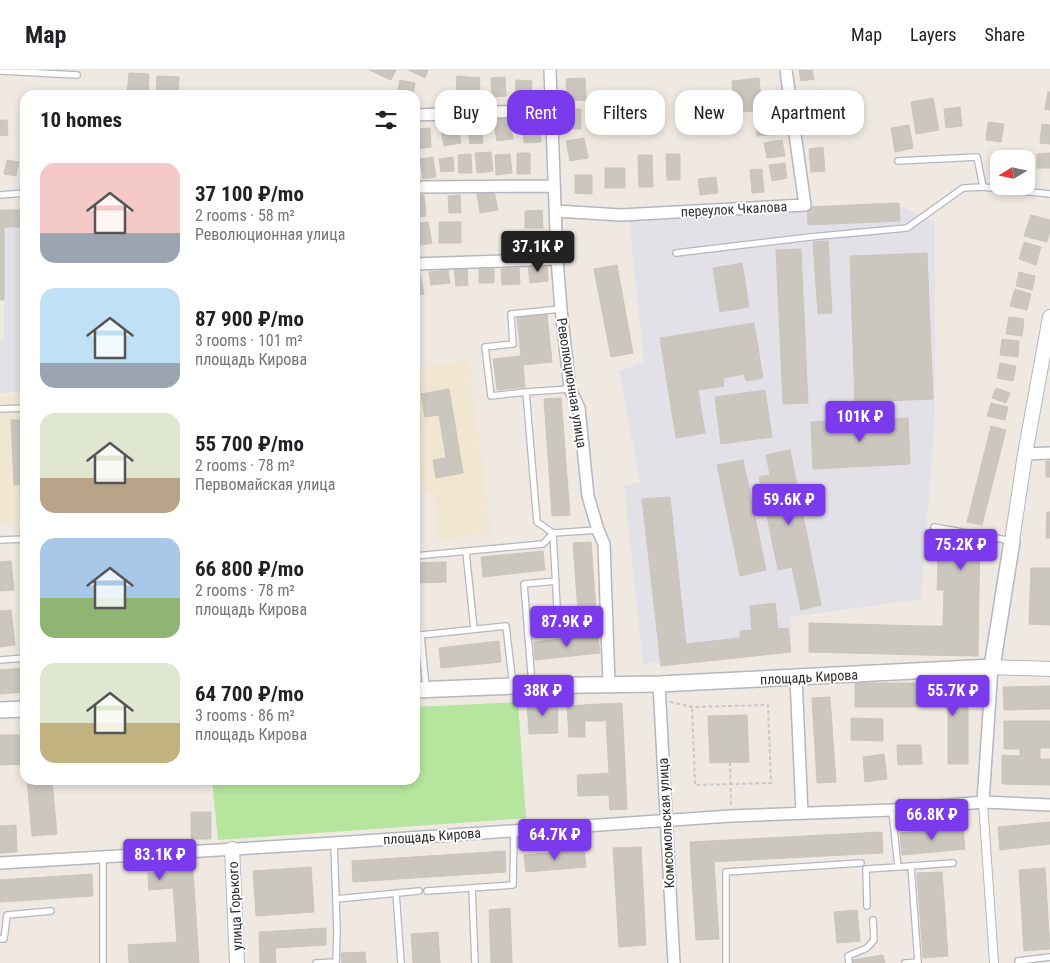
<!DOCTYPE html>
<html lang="en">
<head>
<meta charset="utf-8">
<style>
	:root { --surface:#fff; --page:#f6f6f6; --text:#202124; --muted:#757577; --line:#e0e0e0; --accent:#7c3aed }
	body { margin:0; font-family:"Roboto Condensed",sans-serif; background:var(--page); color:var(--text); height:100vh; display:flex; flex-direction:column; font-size:19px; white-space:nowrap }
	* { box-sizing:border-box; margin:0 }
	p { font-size:16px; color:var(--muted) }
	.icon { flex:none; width:28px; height:28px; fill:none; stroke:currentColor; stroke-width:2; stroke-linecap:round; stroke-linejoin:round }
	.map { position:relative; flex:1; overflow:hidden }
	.sheet { position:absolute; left:20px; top:20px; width:400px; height:695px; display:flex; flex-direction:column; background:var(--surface); border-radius:15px; box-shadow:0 2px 8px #0003 }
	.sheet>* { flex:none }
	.banner { position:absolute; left:435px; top:20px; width:475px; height:45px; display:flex; gap:10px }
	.needle { width:32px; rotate:260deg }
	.tools { position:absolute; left:990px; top:80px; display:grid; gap:10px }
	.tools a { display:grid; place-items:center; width:45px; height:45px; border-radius:10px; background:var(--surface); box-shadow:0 2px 8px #0003; font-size:25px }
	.price { position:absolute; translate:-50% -42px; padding:0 11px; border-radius:5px; background:var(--accent); color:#fff; font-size:16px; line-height:32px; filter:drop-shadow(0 1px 2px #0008) }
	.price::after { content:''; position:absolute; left:50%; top:30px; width:15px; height:11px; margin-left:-8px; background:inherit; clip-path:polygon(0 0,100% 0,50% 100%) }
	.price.active { background:#222; color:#fff }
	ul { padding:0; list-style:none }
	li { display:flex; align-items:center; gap:15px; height:125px; padding:0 20px }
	li span { display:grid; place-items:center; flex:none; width:140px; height:100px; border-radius:15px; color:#555 }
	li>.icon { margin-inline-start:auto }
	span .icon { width:60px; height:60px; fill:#fffc; stroke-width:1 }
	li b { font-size:21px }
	h2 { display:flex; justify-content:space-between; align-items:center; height:60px; padding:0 20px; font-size:21px }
	.chip { padding:0 18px; border-radius:15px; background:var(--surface); box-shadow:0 2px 8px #0003; font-size:18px; line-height:45px }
	.chip.active { background:var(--accent); color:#fff }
	header { display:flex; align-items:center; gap:30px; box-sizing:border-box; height:70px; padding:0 25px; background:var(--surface); border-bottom:1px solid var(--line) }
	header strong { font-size:24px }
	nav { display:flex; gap:28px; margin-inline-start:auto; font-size:18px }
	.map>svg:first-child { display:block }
	.industrial { fill:#e3e1e8 }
	.education { fill:#f0e6d1 }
	.green { fill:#b6e59e }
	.building { fill:#cbc7bf; stroke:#cbc5ba }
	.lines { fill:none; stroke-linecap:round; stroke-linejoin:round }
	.service-casing { stroke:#b4b7c1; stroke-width:8 }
	.pedestrian-casing { stroke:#b4b7c1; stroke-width:10 }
	.minor-casing { stroke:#b4b7c1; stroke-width:14 }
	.tertiary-casing { stroke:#b4b7c1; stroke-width:16 }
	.secondary-casing { stroke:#b4b7c1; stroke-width:18 }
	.path { stroke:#c9c9c9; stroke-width:2; stroke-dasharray:4 2.5; stroke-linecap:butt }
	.service { stroke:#fff; stroke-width:5.5 }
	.pedestrian { stroke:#fff; stroke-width:8 }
	.minor { stroke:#fff; stroke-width:11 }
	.tertiary { stroke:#fff; stroke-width:14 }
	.secondary { stroke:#fff; stroke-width:15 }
	.labels { text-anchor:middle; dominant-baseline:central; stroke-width:4; stroke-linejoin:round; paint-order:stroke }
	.street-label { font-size:14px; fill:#2e2e2e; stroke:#fff }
</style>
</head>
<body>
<header>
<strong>Map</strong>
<nav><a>Map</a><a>Layers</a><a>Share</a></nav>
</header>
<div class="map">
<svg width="1050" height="893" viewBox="0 0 1050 893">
	<rect width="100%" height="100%" fill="#efe9e1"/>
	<path class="industrial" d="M891,132L935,152V347L921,529L791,547V582L643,594L624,416L640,412L619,301L644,292L629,150Z
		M0,140H25V321L0,323V271L4,270V230H0Z"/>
	<path class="education" d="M469,290L491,464L439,470L433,423L424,424L415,360V334L418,298Z
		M25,325V451L0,452V327Z"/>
	<path class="green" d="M518,632L526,748L218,770L212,710H415V637Z"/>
	<path class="building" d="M369,0H396L391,10Z
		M408,0H428L425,8Z
		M799,0H812L814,9L801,11Z
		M129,3L149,4L148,25H127Z
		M157,6L179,7L178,25H156Z
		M457,6L480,8L479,24L456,22Z
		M505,7L506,26L492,27L491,8Z
		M585,8L586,30L567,31L566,9Z
		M759,8L762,40L735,43L732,11Z
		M400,10L415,13L413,25H397Z
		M516,10L532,11L531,27L515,26Z
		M818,20L821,37L803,40L800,23Z
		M1048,22H1050V40L1045,39Z
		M933,28L939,60L916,64L911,32Z
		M960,37L962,56L946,58L944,39Z
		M566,39H581V59H566Z
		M820,45L822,61L806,63L804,47Z
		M509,47L513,69L497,71L493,49Z
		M780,48L781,64L757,66L756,50Z
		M540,49L541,72L524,73L523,50Z
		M0,50H7L8,65L0,66Z
		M480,50L483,73L470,74L467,52Z
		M988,52L1004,54L1001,72L986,70Z
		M1042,54L1050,55V74L1040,73Z
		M909,55L913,78L895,82L891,58Z
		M458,57L461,73L444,76L441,60Z
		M430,58L431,77L415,79V59Z
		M584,68L588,88L570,91L566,71Z
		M782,70L785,86L767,88L764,73Z
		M823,77L825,101L811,102L809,79Z
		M491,82L493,101L477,103L475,83Z
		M517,83H530V104H517Z
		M1050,83V98H1037V84Z
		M471,84L472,103H459L458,85Z
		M510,84L512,103L496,105L495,85Z
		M666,84H680V110H667Z
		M638,85H652L653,117H639Z
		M433,87L436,107L423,109L420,89Z
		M453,87L454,101L441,102L439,89Z
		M7,90L19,92L16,106L4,104Z
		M415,90H418L419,111H415Z
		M785,93L787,108L772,111L769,95Z
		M605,98H625V118H605Z
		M762,99L764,122L752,123L750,100Z
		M575,105H592V124L575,123Z
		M716,107L718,123L700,125L698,109Z
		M494,121L498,140L480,143L477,124Z
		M415,125H424L426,146L415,147Z
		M460,125L461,143H449L448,126Z
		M899,133L900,151L808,155L807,137Z
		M0,140H25V157H4V206H0Z
		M542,140L543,158H525V141Z
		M1031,145L1050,150V161L1047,172L1024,166Z
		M428,152L432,173L416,176L415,154Z
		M439,152H461V173H439Z
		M828,171L832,243L818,244L813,172Z
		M1024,172L1041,177L1036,195L1019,189Z
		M801,179L808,333L783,334L776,180Z
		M927,183L933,329L884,331L878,185Z
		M878,185L884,331L855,332L850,186Z
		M547,193L548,211L530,213L528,194Z
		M742,193L749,237L720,242L713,198Z
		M617,195L633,283L611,287L594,199Z
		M467,197L468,215L456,216L454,198Z
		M519,198L520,214L502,215L501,199Z
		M479,199H494V213H479Z
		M448,200L450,213L431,215L429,202Z
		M1019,202L1035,206L1032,220L1016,216Z
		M420,204L424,224L415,225V205Z
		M0,206H4V230H0Z
		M1015,219L1031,224L1027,240L1010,236Z
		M547,244L552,292L523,295L525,317L497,320L493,289L521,286L517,247Z
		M1009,247L1024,249L1022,266L1006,264Z
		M754,253L763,308L746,311L744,304L723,308L724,316L698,320L705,363L676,368L660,268Z
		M1002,269L1019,271L1018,287L1000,285Z
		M1000,293L1016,296L1013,311L997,308Z
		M996,318L1010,323L1006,333L992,328Z
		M449,319L463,403L436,408L433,390L446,388L439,345L425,347L421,324Z
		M765,320L772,367L721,374L715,327Z
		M561,328L570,445L552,446L544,329Z
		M991,333L1008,337L1005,350L987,346Z
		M908,348L910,394L813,399L811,352Z
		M11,350H25V414L14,415Z
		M991,356L1006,360L982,455L967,452Z
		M790,380L821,535L801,540L792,497L778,500L759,407L770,405L766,385Z
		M743,390L766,500L740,506L717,395Z
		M1046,391H1050V407H1046Z
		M670,427L686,574L740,568V561L752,560L750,536L775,533L778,559L788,558L791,582L661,596L642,429Z
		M1047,442H1050V468H1046Z
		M591,472L596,540L578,541L573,473Z
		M972,472H980L979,521L937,520L938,491H956V480H972Z
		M543,481L545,500L483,507L481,487Z
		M11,491L14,520L0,521V492Z
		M446,492V512L415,513V493Z
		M1031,498H1050V555L1029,554Z
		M944,520L979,521L978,586L923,585L924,556H943Z
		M11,540L15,575L0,577V541Z
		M809,553L924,556L923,585L809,582Z
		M598,565L600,583L535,590L534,572Z
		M499,571L501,592L441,598L439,578Z
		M25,598V622L0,624V600Z
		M855,613H928V637H855Z
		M928,613H968V694H948V637H928Z
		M1050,616V639L1004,640L1003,617Z
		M830,627L836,712L817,713L812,628Z
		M557,629L558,663L529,664L527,631Z
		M622,633L627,739L610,740L609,725L578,726L577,705L609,703L606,650L601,651L600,634Z
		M600,634L601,651H585V667H569L567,636Z
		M747,645L749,692L710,693L708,646Z
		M851,648L883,649V671L851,670Z
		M1004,651H1050V678H1040V689H1050V715L1002,714V685L1020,686V679H1004Z
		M0,665H25V694L0,695Z
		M897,675H921L922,694L898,695Z
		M884,684L887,709L865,712L863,687Z
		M27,710H52L57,764L32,766Z
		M191,742H211V769H191Z
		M1050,752V774L1000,780L998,757Z
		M16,755L17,782L0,783V756Z
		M963,757L965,779L902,785L900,763Z
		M882,762L883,783L691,793L690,772Z
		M641,777L646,875L619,877L613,778Z
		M584,780L586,797L526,802L524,785Z
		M505,781L506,802L353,812L352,791Z
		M714,792L719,869L696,870L691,793Z
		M311,797L314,842L256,846L253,801Z
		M1045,798L1050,879L1024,881L1019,800Z
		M193,800L199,893H129L128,875L177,872L172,802Z
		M172,802L173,818L149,820L148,803Z
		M942,802L948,886L923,888L917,803Z
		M92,804L93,826L0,832V810Z
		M510,838L512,893H491L489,840Z
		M857,840L860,871L837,873L834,842Z
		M326,858V875L275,878L276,893H260L259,862Z
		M438,862L440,893H413L411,864Z
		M365,882L366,893H342L341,883Z
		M883,885L885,893H852V890Z"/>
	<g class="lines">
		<defs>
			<path id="service" d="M0,1L77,5
				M898,91L977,87L983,117
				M0,125L25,123
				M676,183L810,167L907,158L963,118L983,117L1050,124
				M561,239L511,244L513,274L485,277L491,326L526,322L570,319
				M526,322L537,452L553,463L558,557H608
				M0,339L25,338
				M934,457L1012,471
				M0,470L25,469
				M466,482L474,559
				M415,486L543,474L553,463L598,460
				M0,590L25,588
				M532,615L524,514L556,511
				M426,618L421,565L506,556L513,616
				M892,740L898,797L911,796L918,892L905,893
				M334,773L337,860L336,893
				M911,796L953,793
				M472,818L475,893
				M427,821L513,815L514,760
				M396,823L401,893
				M336,829L419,821
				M867,836L866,799L898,797
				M0,869H4L7,845L51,841
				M1018,891L1050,887
				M103,893V786
				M316,893L336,892
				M726,893V802L861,793
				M849,893L848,886L867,878L874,870L873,850"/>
			<path id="pedestrian" d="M983,732L994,893"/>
			<path id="minor" d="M550,0L557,189L561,239L570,319L579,338L588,426L598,460L604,474L609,614
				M415,45L552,40
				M423,117L554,116
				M556,141L621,145L805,135L786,0
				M415,194L557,189
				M1025,384L1050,383
				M796,608L802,743
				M659,614L674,893
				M983,732L992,597
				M0,793L334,773L731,746L892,740L983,732L1050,735"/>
			<path id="tertiary" d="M1012,471L1025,384L1050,247
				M992,597L1050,599
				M232,779L237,893"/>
			<path id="secondary" d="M415,620L513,616L659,614L992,597L1012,471
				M0,640L25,639"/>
		</defs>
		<use href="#service" class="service-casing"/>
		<use href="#pedestrian" class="pedestrian-casing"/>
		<use href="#minor" class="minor-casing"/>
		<use href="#tertiary" class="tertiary-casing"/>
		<use href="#secondary" class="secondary-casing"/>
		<path class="path" d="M670,632L692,637L768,635L771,713L695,715L692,637
			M730,692L731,736"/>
		<use href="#service" class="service"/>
		<use href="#pedestrian" class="pedestrian"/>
		<use href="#minor" class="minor"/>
		<use href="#tertiary" class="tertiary"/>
		<use href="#secondary" class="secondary"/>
	</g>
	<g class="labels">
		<g class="street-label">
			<text transform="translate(734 139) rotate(-3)">переулок Чкалова</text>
			<text transform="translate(572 313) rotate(81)">Революционная улица</text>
			<text transform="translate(809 607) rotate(-3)">площадь Кирова</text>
			<text transform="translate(666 753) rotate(-93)">Комсомольская улица</text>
			<text transform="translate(432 766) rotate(-4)">площадь Кирова</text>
			<text transform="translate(235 836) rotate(-93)">улица Горького</text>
		</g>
	</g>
</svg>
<div class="tools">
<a><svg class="needle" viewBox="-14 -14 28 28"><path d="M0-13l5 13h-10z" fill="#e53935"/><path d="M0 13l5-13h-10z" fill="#757577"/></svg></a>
</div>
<b class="price active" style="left:538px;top:203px">37.1K ₽</b>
<b class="price" style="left:860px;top:373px">101K ₽</b>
<b class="price" style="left:789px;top:456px">59.6K ₽</b>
<b class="price" style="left:961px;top:501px">75.2K ₽</b>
<b class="price" style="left:567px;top:578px">87.9K ₽</b>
<b class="price" style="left:543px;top:647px">38K ₽</b>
<b class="price" style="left:953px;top:647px">55.7K ₽</b>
<b class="price" style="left:932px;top:771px">66.8K ₽</b>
<b class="price" style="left:555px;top:791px">64.7K ₽</b>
<b class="price" style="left:160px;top:811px">83.1K ₽</b>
<div class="banner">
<a class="chip">Buy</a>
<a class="chip active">Rent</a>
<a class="chip">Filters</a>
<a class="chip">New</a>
<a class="chip">Apartment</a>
</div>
<section class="sheet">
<h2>10 homes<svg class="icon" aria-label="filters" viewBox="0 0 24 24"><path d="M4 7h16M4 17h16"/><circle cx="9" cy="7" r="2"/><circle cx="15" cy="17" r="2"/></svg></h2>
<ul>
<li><span style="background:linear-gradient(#f6c9c9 70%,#9aa5b1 0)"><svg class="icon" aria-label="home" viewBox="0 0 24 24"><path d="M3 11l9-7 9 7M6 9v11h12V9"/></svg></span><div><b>37 100 ₽/mo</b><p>2 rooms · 58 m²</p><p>Революционная улица</p></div></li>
<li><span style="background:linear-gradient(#bfe0f5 75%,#9aa5b1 0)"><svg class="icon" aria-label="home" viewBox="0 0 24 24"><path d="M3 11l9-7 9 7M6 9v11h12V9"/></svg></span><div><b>87 900 ₽/mo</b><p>3 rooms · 101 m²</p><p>площадь Кирова</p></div></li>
<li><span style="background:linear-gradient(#dfe7d0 65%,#b9a48a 0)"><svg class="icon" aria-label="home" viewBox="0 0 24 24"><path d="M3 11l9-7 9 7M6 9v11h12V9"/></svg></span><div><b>55 700 ₽/mo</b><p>2 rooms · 78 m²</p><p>Первомайская улица</p></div></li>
<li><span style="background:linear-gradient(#a9c7e8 60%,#8fb573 0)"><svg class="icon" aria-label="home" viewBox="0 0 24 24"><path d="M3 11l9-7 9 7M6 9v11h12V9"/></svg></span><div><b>66 800 ₽/mo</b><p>2 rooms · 78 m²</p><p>площадь Кирова</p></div></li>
<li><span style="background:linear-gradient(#dfe7d0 60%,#c2b280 0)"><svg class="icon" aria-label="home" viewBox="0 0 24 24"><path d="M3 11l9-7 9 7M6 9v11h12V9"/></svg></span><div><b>64 700 ₽/mo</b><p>3 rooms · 86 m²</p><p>площадь Кирова</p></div></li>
</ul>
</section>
</div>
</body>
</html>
